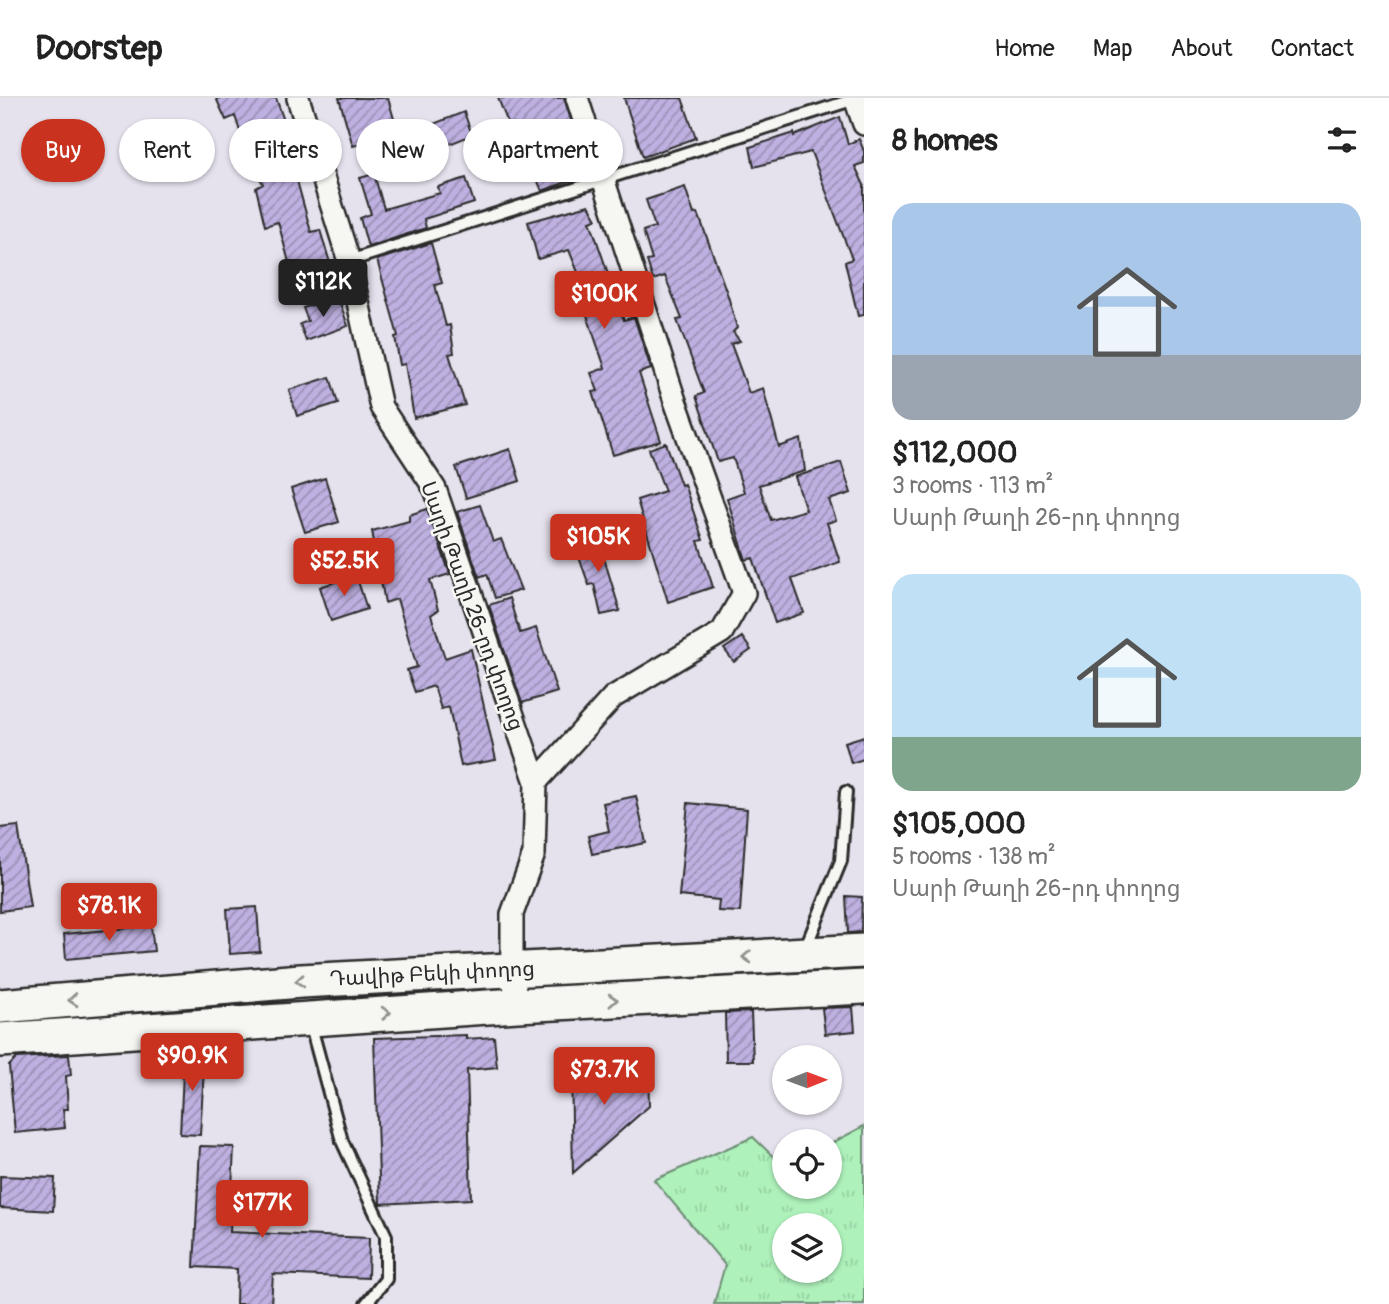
<!DOCTYPE html>
<html lang="en">
<head>
<meta charset="utf-8">
<style>
	:root { --surface:#fff; --page:#f2f2f2; --text:#222; --muted:#767676; --line:#e0e0e0; --accent:#c8321e }
	body { margin:0; font-family:Pangolin,"Noto Sans Armenian",sans-serif; background:var(--page); color:var(--text); height:100vh; display:flex; flex-direction:column; font-size:26px; white-space:nowrap }
	* { box-sizing:border-box; margin:0 }
	p { font-size:23px; color:var(--muted) }
	.icon { flex:none; width:38px; height:38px; fill:none; stroke:currentColor; stroke-width:2; stroke-linecap:round; stroke-linejoin:round }
	.map { position:relative; flex:1; overflow:hidden }
	.details { display:flex; flex-direction:column; background:var(--surface); width:525px }
	.details>* { flex:none }
	.top-card { position:absolute; left:21px; top:21px; width:665px; height:63px; display:flex; gap:14px }
	.needle { width:46px; rotate:89deg }
	.controls { position:absolute; left:772px; top:947px; display:grid; gap:14px }
	.controls a { display:grid; place-items:center; width:70px; height:70px; border-radius:50%; background:var(--surface); box-shadow:0 2px 5px #0004; font-size:35px }
	.price { position:absolute; translate:-50% -60px; padding:0 16px; border-radius:7px; background:var(--accent); color:#fff; font-size:23px; line-height:46px; filter:drop-shadow(0 2px 4px #0008) }
	.price::after { content:''; position:absolute; left:50%; top:42px; width:21px; height:16px; margin-left:-10px; background:inherit; clip-path:polygon(0 0,100% 0,50% 100%) }
	.price.selected { background:#222; color:#fff }
	ul { padding:0; list-style:none }
	li { display:grid; align-content:center; gap:14px; height:371px; padding:0 28px }
	li span { display:grid; place-items:center; height:217px; border-radius:21px; color:#555 }
	li>.icon { margin-inline-start:auto }
	span .icon { width:126px; height:126px; fill:#fffc; stroke-width:1 }
	li b { font-size:30px }
	h2 { display:flex; justify-content:space-between; align-items:center; height:84px; padding:0 28px; font-size:30px }
	.tag { padding:0 24px; border-radius:32px; background:var(--surface); box-shadow:0 2px 5px #0004; font-size:24px; line-height:63px }
	.tag.selected { background:var(--accent); color:#fff }
	header { display:flex; align-items:center; gap:42px; box-sizing:border-box; height:98px; padding:0 35px; background:var(--surface); border-bottom:2px solid var(--line) }
	header strong { font-size:33px }
	nav { display:flex; gap:38px; margin-inline-start:auto; font-size:24px }
	main { display:flex; flex:1; min-height:0 }
	.map>svg:first-child { display:block }
	.grass { fill:url(#grass-tufts); stroke:#6c8e73; stroke-width:2; fill-rule:evenodd }
	.building { fill:url(#building-hatch); stroke:#2b2b2b; stroke-width:2 }
	.lines { fill:none; stroke-linecap:round; stroke-linejoin:round }
	.service-casing { stroke:#2b2b2b; stroke-width:16 }
	.minor-casing { stroke:#2b2b2b; stroke-width:26 }
	.primary-casing { stroke:#2b2b2b; stroke-width:38 }
	.service { stroke:#f6f6f2; stroke-width:10 }
	.minor { stroke:#f6f6f2; stroke-width:21 }
	.primary { stroke:#f6f6f2; stroke-width:33 }
	.oneway { stroke:#90908e }
	.labels { text-anchor:middle; dominant-baseline:central; stroke-width:5; stroke-linejoin:round; paint-order:stroke }
	.street-label { font-size:21px; fill:#2b2b2b; stroke:#f6f6f2 }
</style>
</head>
<body>
<header>
<strong>Doorstep</strong>
<nav><a>Home</a><a>Map</a><a>About</a><a>Contact</a></nav>
</header>
<main>
<div class="map">
<svg width="864" height="1206" viewBox="0 0 864 1206">
	<defs>
		<pattern id="grass-tufts" width="24" height="20" patternUnits="userSpaceOnUse" patternTransform="scale(1.75)"><rect width="24" height="20" fill="#aef1bb"/><path d="M3 7l-1-3M5 7V3M7 7l1-3M15 17l-1-3M17 17v-4M19 17l1-3" fill="none" stroke="#96cfa1"/></pattern>
		<pattern id="building-hatch" width="6" height="6" patternUnits="userSpaceOnUse" patternTransform="scale(1.75)"><rect width="6" height="6" fill="#beb0e0"/><path d="M-1 1l2-2M0 6l6-6M5 7l2-2" fill="none" stroke="#9b8fb6"/></pattern>
	</defs>
	<rect width="100%" height="100%" fill="#e5e1ed"/>
	<filter id="ink" filterUnits="userSpaceOnUse"><feTurbulence type="fractalNoise" baseFrequency=".0143" numOctaves="2"/><feDisplacementMap in="SourceGraphic" scale="14" xChannelSelector="R" yChannelSelector="G"/><feConvolveMatrix kernelMatrix="1 2 1 2 8 2 1 2 1" color-interpolation-filters="sRGB"/></filter>
	<g filter="url(#ink)">
		<path class="grass" d="M864,1028V1206H714L725,1167L654,1082L753,1039L784,1069V1088H830V1046ZM784,1127H830V1172H784Z"/>
		<path class="building" d="M216,0H276L299,66L293,68L311,134L320,132L331,168L293,179L278,124L265,128L256,90L263,86L247,55L235,18L226,22Z
			M339,0H388L398,35L353,48Z
			M498,0H564L588,76L542,93L514,26L509,28Z
			M624,0H682L696,40L643,59Z
			M464,14L472,37L422,57L424,62L400,70L390,43Z
			M840,19L848,46L859,41L864,53V65L855,68L864,87V217L858,218L845,164L852,161L811,54L754,69L750,49L794,35V38Z
			M374,76L384,111L440,95L438,89L466,80L474,105L424,121L426,130L368,149L360,120L371,116L360,80Z
			M685,89L694,116L698,115L728,198L737,230L733,234L740,243L731,246L749,295L763,290L779,349L801,341L805,373L759,387L771,422L806,412L795,379L841,364L851,395L829,402L836,422L827,425L840,464L792,481L804,515L775,525L753,460L746,462L727,400L744,394L733,360L718,364L696,298L704,295L677,222L682,221L665,178L653,182L647,163L652,162L643,133L655,129L646,102Z
			M589,107L597,121L590,123L624,222L634,219L651,271L639,275L661,343L613,357L593,294L598,293L591,275L605,270L579,194L585,192L569,152L538,161L528,124Z
			M431,145L442,185L435,187L446,228L450,227L454,255L449,256L465,307L414,320L405,266L400,267L395,239L398,238L377,162Z
			M338,199L348,228L306,243L300,226L308,223L303,210Z
			M330,279L338,305L297,318L289,292Z
			M666,345L681,387L684,386L703,442L698,443L713,489L668,504L637,402L665,393L649,351Z
			M510,351L520,383L466,400L456,369Z
			M325,380L339,424L305,434L291,391Z
			M480,407L493,444L501,441L521,492L495,500L487,476L479,479L457,414Z
			M427,411L450,476L430,482L438,512L431,517L445,560L471,551L496,662L461,668L449,609L441,611L434,588L415,594L407,572L417,569L397,501L385,505L372,433L409,423V417Z
			M597,437L620,513L601,517L594,486L589,487L574,445Z
			M356,477L367,511L331,523L320,489Z
			M509,500L520,535L536,530L557,594L522,605L489,507Z
			M742,539L751,552L734,564L724,551Z
			M864,638V661L851,665L845,644Z
			M636,698L646,745L592,756L588,738L609,733L603,705Z
			M688,705L747,711L740,814L718,813L719,802L679,798Z
			M18,728L30,809L0,813V730Z
			M846,798L862,799L861,834L848,835Z
			M257,809L260,854L230,856L227,811Z
			M151,828L154,853L66,861L64,836Z
			M853,909L855,933L825,936L822,910Z
			M751,914L753,963H726L725,915Z
			M466,937V941L494,939L497,969L467,972L471,1101L380,1106L374,940Z
			M184,954L205,955L200,1037L180,1036Z
			M69,957L71,977L66,978L68,1011H63L65,1030L15,1035L9,968L17,960Z
			M648,970L649,1008L573,1075L571,971Z
			M200,1048L234,1049L230,1134L369,1140L368,1180L273,1176L271,1206H236L237,1171L194,1169Z
			M0,1078L55,1080L53,1113L0,1110Z"/>
		<g class="lines">
			<defs>
				<path id="service" d="M349,163L855,1
					M805,851L841,763L846,694
					M310,925L342,1043L386,1138V1181L366,1206"/>
				<path id="minor" d="M298,0L349,163L381,309L435,391L536,684L534,756L512,816V871L517,907
					M855,0L864,26
					M536,684L613,599L722,534L744,495L675,303L577,0"/>
				<path id="primary" d="M0,908L301,883L864,853
					M0,942L517,907L864,889"/>
			</defs>
			<use href="#service" class="service-casing"/>
			<use href="#minor" class="minor-casing"/>
			<use href="#primary" class="primary-casing"/>
			<use href="#service" class="service"/>
			<use href="#minor" class="minor"/>
			<use href="#primary" class="primary"/>
		</g>
		<defs><path id="oneway-chevron" d="M-2-3.5L2.5 0L-2 3.5" fill="none" stroke-width="1.6" stroke-linecap="round" stroke-linejoin="round" transform="scale(1.75)"/></defs>
		<g class="oneway">
			<use href="#oneway-chevron" transform="translate(747 859) rotate(177)"/>
			<use href="#oneway-chevron" transform="translate(300 883) rotate(176)"/>
			<use href="#oneway-chevron" transform="translate(73 902) rotate(175)"/>
			<use href="#oneway-chevron" transform="translate(613 902) rotate(-3)"/>
			<use href="#oneway-chevron" transform="translate(386 915) rotate(-4)"/>
		</g>
	</g>
	<g class="labels">
		<g class="street-label">
			<text transform="translate(472 508) rotate(70)">Սարի Թաղի 26-րդ փողոց</text>
			<text transform="translate(432 876) rotate(-3)">Դավիթ Բեկի փողոց</text>
		</g>
	</g>
</svg>
<div class="controls">
<a><svg class="needle" viewBox="-14 -14 28 28"><path d="M0-13l5 13h-10z" fill="#e53935"/><path d="M0 13l5-13h-10z" fill="#767676"/></svg></a>
<a><svg class="icon" aria-label="locate" viewBox="0 0 24 24"><circle cx="12" cy="12" r="6"/><path d="M12 2v4M12 18v4M2 12h4M18 12h4"/></svg></a>
<a><svg class="icon" aria-label="layers" viewBox="0 0 24 24"><path d="M12 4l9 5-9 5-9-5zM3 14l9 5 9-5"/></svg></a>
</div>
<b class="price selected" style="left:323px;top:221px">$112K</b>
<b class="price" style="left:604px;top:233px">$100K</b>
<b class="price" style="left:598px;top:476px">$105K</b>
<b class="price" style="left:344px;top:500px">$52.5K</b>
<b class="price" style="left:109px;top:845px">$78.1K</b>
<b class="price" style="left:192px;top:995px">$90.9K</b>
<b class="price" style="left:604px;top:1009px">$73.7K</b>
<b class="price" style="left:262px;top:1142px">$177K</b>
<div class="top-card">
<a class="tag selected">Buy</a>
<a class="tag">Rent</a>
<a class="tag">Filters</a>
<a class="tag">New</a>
<a class="tag">Apartment</a>
</div>
</div>
<section class="details">
<h2>8 homes<svg class="icon" aria-label="filters" viewBox="0 0 24 24"><path d="M4 7h16M4 17h16"/><circle cx="9" cy="7" r="2"/><circle cx="15" cy="17" r="2"/></svg></h2>
<ul>
<li><span style="background:linear-gradient(#a9c7e8 70%,#9aa5b1 0)"><svg class="icon" aria-label="home" viewBox="0 0 24 24"><path d="M3 11l9-7 9 7M6 9v11h12V9"/></svg></span><div><b>$112,000</b><p>3 rooms · 113 m²</p><p>Սարի Թաղի 26-րդ փողոց</p></div></li>
<li><span style="background:linear-gradient(#bfe0f5 75%,#7fa58c 0)"><svg class="icon" aria-label="home" viewBox="0 0 24 24"><path d="M3 11l9-7 9 7M6 9v11h12V9"/></svg></span><div><b>$105,000</b><p>5 rooms · 138 m²</p><p>Սարի Թաղի 26-րդ փողոց</p></div></li>
</ul>
</section>
</main>
</body>
</html>
